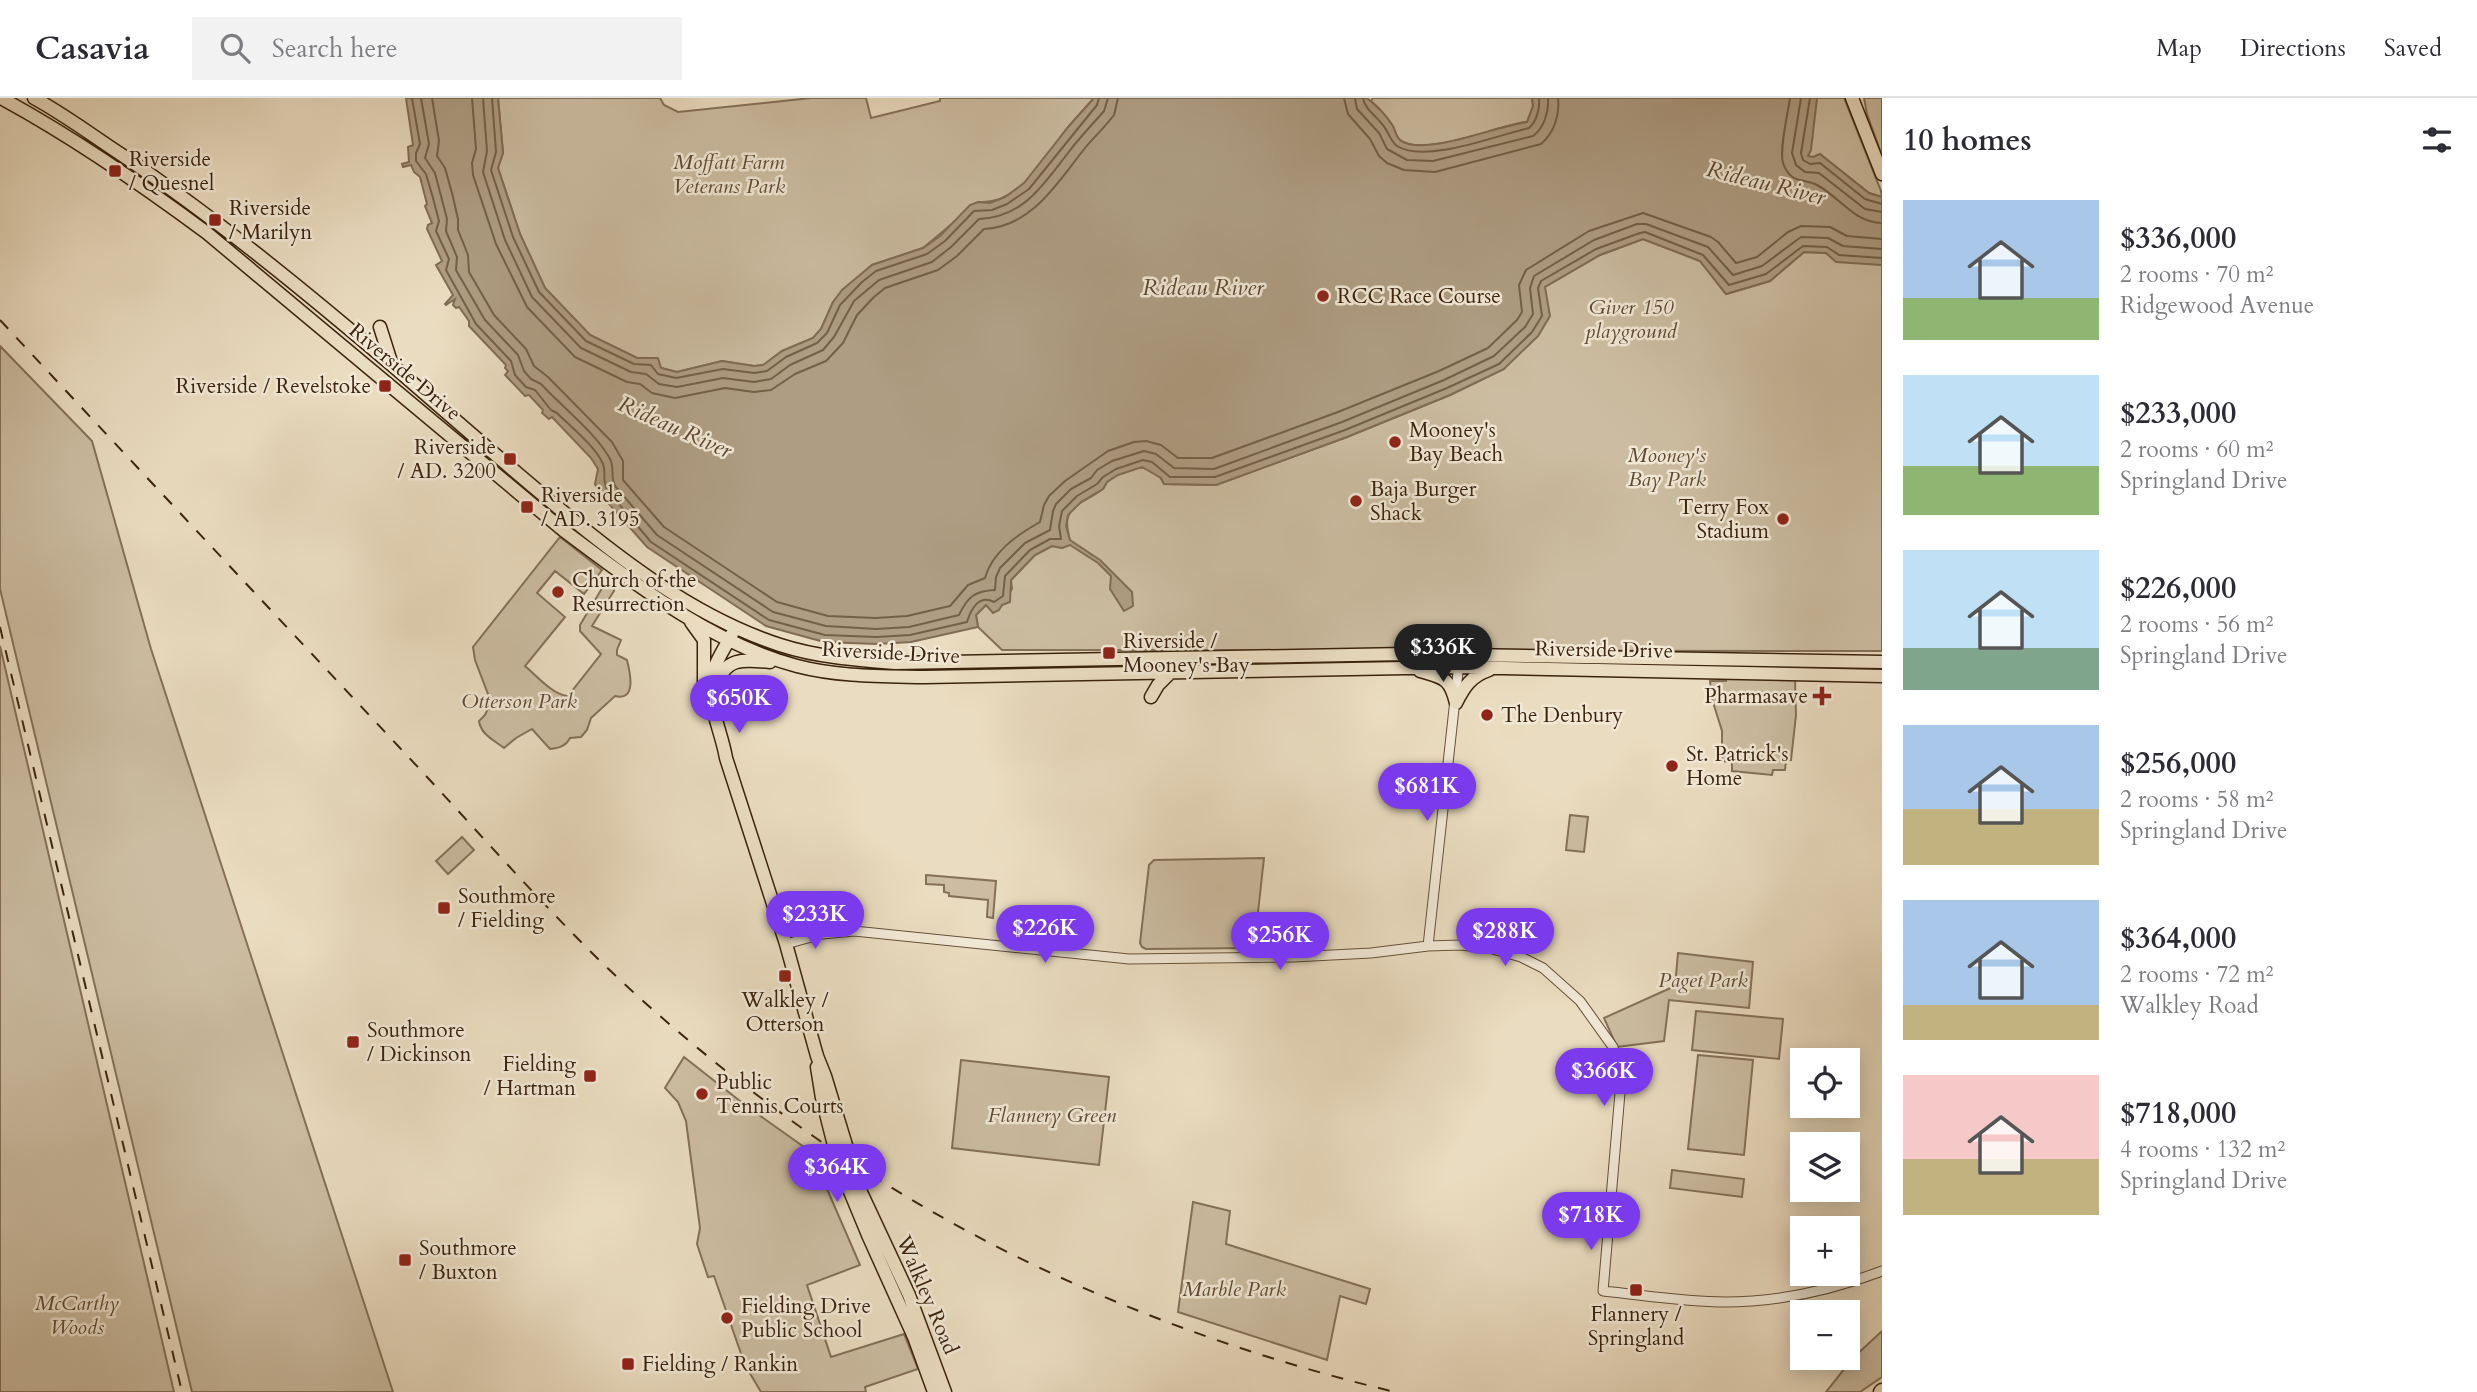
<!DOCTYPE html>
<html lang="en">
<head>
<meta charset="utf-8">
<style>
	:root { --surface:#fff; --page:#f2f2f3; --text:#2b2b33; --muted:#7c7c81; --line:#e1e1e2; --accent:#7c3aed }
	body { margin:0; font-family:Cardo,serif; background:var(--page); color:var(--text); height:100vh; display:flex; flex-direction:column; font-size:26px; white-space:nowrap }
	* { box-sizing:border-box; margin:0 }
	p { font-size:23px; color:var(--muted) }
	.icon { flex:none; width:38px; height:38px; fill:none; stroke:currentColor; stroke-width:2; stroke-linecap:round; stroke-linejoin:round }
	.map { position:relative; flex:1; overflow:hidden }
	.panel { display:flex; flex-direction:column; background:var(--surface); width:595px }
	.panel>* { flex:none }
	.buttons { position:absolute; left:1790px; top:950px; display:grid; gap:14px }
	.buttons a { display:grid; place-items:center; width:70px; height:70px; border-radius:0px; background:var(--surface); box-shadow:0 4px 18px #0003; font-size:35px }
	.price { position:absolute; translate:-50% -60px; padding:0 16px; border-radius:24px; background:var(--accent); color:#fff; font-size:23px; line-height:46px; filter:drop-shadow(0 2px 4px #0008) }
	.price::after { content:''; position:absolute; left:50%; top:42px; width:21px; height:16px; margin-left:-10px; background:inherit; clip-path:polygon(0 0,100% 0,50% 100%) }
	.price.on { background:#222; color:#fff }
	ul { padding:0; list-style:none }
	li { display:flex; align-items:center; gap:21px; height:175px; padding:0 21px }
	li span { display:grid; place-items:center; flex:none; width:196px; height:140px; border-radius:0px; color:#555 }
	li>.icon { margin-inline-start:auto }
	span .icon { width:84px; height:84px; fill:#fffc; stroke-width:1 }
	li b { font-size:30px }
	h2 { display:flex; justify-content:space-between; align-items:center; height:84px; padding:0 21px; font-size:30px }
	header { display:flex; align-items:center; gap:42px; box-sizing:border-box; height:98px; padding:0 35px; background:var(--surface); border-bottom:2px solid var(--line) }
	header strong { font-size:33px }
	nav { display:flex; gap:38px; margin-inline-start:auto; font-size:24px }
	.search { width:490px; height:63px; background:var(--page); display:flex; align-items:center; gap:18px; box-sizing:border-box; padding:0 24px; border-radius:0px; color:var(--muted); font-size:26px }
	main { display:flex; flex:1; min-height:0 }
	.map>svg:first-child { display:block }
	.green { fill:#ccbda2; stroke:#847058; stroke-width:2 }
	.water { fill:#ae9d83; stroke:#806c54; stroke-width:2 }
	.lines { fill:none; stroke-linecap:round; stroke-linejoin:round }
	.shore { stroke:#746048; stroke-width:2 }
	.minor-casing { stroke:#67513a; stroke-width:11 }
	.major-casing { stroke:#3b230d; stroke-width:15 }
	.highway-casing { stroke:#3b230d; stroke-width:17 }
	.minor { stroke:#f1e8d6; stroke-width:9 }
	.major { stroke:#eadcc0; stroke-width:12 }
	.highway { stroke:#eadcc0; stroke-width:14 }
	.rail { stroke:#3b230d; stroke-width:2; stroke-dasharray:12 12; stroke-linecap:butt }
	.poi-dot { fill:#8f2418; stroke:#f1e8d6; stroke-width:2.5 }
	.labels { text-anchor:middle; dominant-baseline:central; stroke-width:5; stroke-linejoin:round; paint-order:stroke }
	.poi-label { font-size:21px; fill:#3b230d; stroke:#f1e8d6; text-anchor:start }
	.park-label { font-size:21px; font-style:italic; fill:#5f4a32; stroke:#f1e8d6 }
	.street-label { font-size:21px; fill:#3b230d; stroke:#f1e8d6 }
	.water-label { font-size:23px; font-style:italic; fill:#5e4830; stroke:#f1e8d6 }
</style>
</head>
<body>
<header>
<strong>Casavia</strong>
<div class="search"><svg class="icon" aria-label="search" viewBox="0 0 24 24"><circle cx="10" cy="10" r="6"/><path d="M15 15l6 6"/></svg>Search here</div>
<nav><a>Map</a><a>Directions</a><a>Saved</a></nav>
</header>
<main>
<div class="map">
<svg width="1882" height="1294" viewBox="0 0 1882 1294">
	<rect width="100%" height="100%" fill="#eadcc0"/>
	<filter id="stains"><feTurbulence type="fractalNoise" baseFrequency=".00286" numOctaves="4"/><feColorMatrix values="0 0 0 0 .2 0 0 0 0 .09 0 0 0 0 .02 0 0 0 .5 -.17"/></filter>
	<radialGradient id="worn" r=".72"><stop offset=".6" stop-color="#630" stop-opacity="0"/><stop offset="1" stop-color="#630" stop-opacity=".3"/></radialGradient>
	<path class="green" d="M498,0H660L664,7L678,14L811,0H866L871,20L940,3V0H1094C1084,11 1074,22 1065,33C1043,62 1019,107 978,104L923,150L872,167L833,204L821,231L813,240L782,253L764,267L754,268L722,263L677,274L661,270L657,260H637L590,237L545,190L520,136L498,70L503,55Z
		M1373,0H1532L1533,8L1527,24C1499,27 1422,60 1400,42C1396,38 1395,32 1392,27C1387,19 1379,10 1371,3Z
		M1817,0H1844L1881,93L1882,99L1869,95L1820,57L1811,60L1808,58Z
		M1864,0H1882V58L1867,16Z
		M1643,141L1700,163L1726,196L1770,183L1804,154L1826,155L1882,167V553L1002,552L978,529L976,517L986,507H1002L1012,491L1011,482L1035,457L1052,448L1062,450L1070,446C1070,438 1065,428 1068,419C1072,405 1091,401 1101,392C1108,387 1102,389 1108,383C1125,368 1153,362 1164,386L1216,387L1347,339L1450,297L1504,271L1545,189L1600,157Z
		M0,248L92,343L151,551L393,1294H192L0,491Z
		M560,439L602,472L584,496L555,473L537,495L565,519L525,568C537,578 553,597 568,598L601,556L580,533V527L607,482H611L615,487L614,493L592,528L621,542L617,552V557L627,562C630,574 637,604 615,598L591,620L587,632L581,639L570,640C566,648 559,650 550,651L532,631L516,640L504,650C494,642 481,637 479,623L485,617L491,604L475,562L473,549Z
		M0,548L174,1294H0Z
		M1727,578L1795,580L1796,617L1791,662H1786L1785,672H1773L1772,677L1732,673V664L1722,663V633L1712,601L1710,583H1726Z
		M1570,717L1588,719L1584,754L1566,752Z
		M462,739L474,752L448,776L436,763Z
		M1264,760L1254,850L1146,851L1142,849L1140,845L1149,767L1154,762Z
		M926,777L996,783L993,820L987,819L988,802L949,798V795L944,794V787L926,786Z
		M1678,855L1753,864L1749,910L1669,902L1664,943L1617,949L1604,920L1675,888Z
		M1696,913L1783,921L1779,961L1692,952Z
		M1698,957L1753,962L1744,1057L1688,1051Z
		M684,959L745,1007L811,1054L860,1167L807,1187L831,1259L904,1236L918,1271L865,1289L866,1294H761L745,1267L714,1178L708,1179L697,1146L700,1130L686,1023L678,1004L665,990Z
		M961,962L1109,979L1099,1067L952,1050Z
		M1672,1072L1744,1081L1742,1099L1670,1090Z
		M1193,1104L1230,1113L1226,1146L1370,1191L1366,1206L1340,1198L1327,1262L1178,1214Z
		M1882,1233V1279L1860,1294H1826L1853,1260Z"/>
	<path class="water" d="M406,0H498L503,55L498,70L520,136L545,190L590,237L637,260H658L661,270L677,274L722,263L754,268L763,267L782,253L813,240L821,231L833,204L842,192L872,167L923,150L940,138L970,107L978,104L990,105L1005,99L1024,85L1069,28L1094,0H1367C1377,8 1386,17 1393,28C1395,32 1396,39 1400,42C1423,60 1498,27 1527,24L1533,8L1532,0H1817L1811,52L1808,58L1813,59L1820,56L1869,95L1882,99V167L1836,164L1826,155L1804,154L1770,183L1726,196L1700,163L1643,141L1600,157L1545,189L1550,218L1538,238L1504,271L1450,297L1347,339L1216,387L1164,386L1161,380L1142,369L1118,377L1107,384L1103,391L1081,404L1068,417L1066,428L1070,442L1100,462L1132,494L1133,508L1124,513L1110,491L1111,478L1098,465L1070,447L1062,450L1052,448L1035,457L1011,482L1010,504L1002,507L999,512L993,515L986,507L976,517L978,529L911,544L877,546L824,544L766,528L647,449L602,398L595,386L598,371L591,360L552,319L549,321L542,315L543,312L529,297L525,298L505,277L508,273L505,270L506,267L469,228V223L459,209L456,210L453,207L455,201L446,207L445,206L453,197L436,167L442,163L427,131L428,127L432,125L425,108L427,106L420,79L414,74L411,67L403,69L402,66L409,64L408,49L413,47Z"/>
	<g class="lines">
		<path class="shore" d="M412,0L420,46L416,55V63L426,76L433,100L439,123L436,133L449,161L446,172L476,226L511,263L515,277L526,289L535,292L551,312L557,315C571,329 596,349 603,366C607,376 601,381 608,393L651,444L769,522L825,537L876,539L910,537L967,524C971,511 979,496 994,504L1003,498L1005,478L1030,452L1050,441H1061L1059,428L1062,413L1077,398L1097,386L1103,379L1116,371L1143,362L1152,364L1170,379H1215L1345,332L1447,290L1499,266L1532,234L1542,218L1538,190L1541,183L1596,151L1640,135L1645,134L1703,157L1729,187L1766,176L1803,148L1827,149L1839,157L1882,160
			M421,0L429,46L425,60L435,75L447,121L446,133L457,159L456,172L460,179L485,222L518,257L524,273L531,281L541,286C561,308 597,336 610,361C615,370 610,379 615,388L657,437L773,514L826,528L876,531L909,529L959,517C968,498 975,493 995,492L996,479L1000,470L1025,445L1050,432L1053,413L1056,406L1071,391L1091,380L1097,372L1112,363L1144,353L1156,356L1174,370L1214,371L1342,324L1444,282L1494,258L1525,229L1533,216L1530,190L1534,178L1594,142L1637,126H1646L1708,149L1733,177L1762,168L1801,139L1828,140L1843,148L1882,151
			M432,0L439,43L437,58L445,70L452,95L458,121V132L468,157L469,174L494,217L526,251L534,268L548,279L612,344L623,363V382L664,429L777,504L828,518L876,520L907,518L950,508L968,487L985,480C992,454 1017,437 1040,424L1044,407L1049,398L1065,383L1108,353L1134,344L1146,343L1161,347L1178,360H1212L1338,314L1439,273L1488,250L1517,222L1522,214L1519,187L1526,172L1589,133L1643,115L1711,139L1718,144L1736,165L1757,159L1788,134L1801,128L1830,129L1847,138L1882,141
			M472,0L476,51L472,65L473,77L496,146L527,209L575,259L627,284L640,286L652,295L675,300L725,290L754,294L771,292L795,276L826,263L843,245L857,217L874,199L885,190L938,172L957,158L984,131C1032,129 1058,84 1085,50C1094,39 1105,29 1114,17L1118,0
			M483,0L487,53L483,74L505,142L532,199L581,250L631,274L646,276L659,286L677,289L723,280L754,284L771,281L790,267L823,252L834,239L854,203L879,182L932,164L951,149L979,121C1024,119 1043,87 1068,55C1079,40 1092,27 1104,13L1108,0
			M492,0L496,54L491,72L513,139L539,194L586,243L634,266L651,267L658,276L676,280L723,271L754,275L767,273L786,259L817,245L827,235L840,207L862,184L876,173L927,156L945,143L974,113L992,112L1007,106L1029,91L1097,7L1099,0
			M1344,0L1348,16L1370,41L1379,58L1387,65L1404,72L1435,74L1541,46C1554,35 1560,17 1558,0
			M1355,0L1357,11L1379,35L1387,51L1407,62L1433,63L1533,38C1544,30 1549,14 1548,0
			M1363,0C1364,10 1376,18 1382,26C1388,32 1390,43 1397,48C1426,66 1497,37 1529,30C1537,23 1540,10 1539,0
			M1790,0C1788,15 1779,52 1783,65C1790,86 1803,80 1817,87C1841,100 1853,124 1882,125
			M1801,0L1792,55L1796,67L1805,74L1819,75L1865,111L1882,114
			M1810,0L1801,55L1803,62L1810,66L1820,65L1865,101L1882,106"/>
		<defs>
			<path id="minor" d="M786,846L822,836L854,833L1129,861L1293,859L1371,855L1428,848L1460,847L1489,850L1521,859L1543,870L1580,903L1613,949L1620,979V995L1603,1193C1643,1197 1685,1204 1725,1204C1780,1204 1832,1192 1882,1173
				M1428,848L1459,565"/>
			<path id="major" d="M1,0C73,39 141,86 207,135L563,432C634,485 710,545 797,568C839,579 883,578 925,579L1459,569L1882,578
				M34,0C65,17 93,38 122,57C217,121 306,194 393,268C445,313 496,358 549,402C618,460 694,519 780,547C817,559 856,562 895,565L1406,556L1882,564
				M1852,0L1882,76
				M380,229L392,267
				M691,524L704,542V596
				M732,536C726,548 718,559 714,571C704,602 721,630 726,660L786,846L817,958L825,978L859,1090L909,1197L945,1294
				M1420,573C1444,580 1450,580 1456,605
				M716,590C724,559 743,561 770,564
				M1151,599L1158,587L1170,575
				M1456,605C1464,589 1471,578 1489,572
				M817,969L822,1000L839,1067L868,1137L914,1239L934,1294"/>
			<path id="highway" d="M1881,1294L1882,1293"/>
		</defs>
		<use href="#minor" class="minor-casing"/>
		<use href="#major" class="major-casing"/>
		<use href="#highway" class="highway-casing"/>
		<use href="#minor" class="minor"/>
		<use href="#major" class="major"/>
		<use href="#highway" class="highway"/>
		<path class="rail" d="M0,222C133,365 267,508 400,650C464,718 525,788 591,854C659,921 735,983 813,1038C988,1161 1187,1244 1395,1294
			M0,529L182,1294"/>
	</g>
	<g class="poi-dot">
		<rect x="108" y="66" width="14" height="14" rx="3.5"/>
		<rect x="208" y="115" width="14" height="14" rx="3.5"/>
		<circle cx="1323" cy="198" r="7"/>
		<rect x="378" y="281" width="14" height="14" rx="3.5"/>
		<circle cx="1395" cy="344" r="7"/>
		<rect x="503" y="354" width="14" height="14" rx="3.5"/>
		<circle cx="1356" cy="403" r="7"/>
		<rect x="520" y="402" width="14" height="14" rx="3.5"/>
		<circle cx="1783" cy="421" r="7"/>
		<circle cx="558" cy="494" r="7"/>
		<rect x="1102" y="548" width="14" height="14" rx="3.5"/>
		<path d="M1818.5 587.5h7v7h7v7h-7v7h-7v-7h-7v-7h7z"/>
		<circle cx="1487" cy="617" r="7"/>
		<circle cx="1672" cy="668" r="7"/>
		<rect x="437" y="803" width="14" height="14" rx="3.5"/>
		<rect x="778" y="871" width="14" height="14" rx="3.5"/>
		<rect x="346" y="937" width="14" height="14" rx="3.5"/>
		<rect x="583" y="971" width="14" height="14" rx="3.5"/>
		<circle cx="702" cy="996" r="7"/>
		<rect x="398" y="1155" width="14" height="14" rx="3.5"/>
		<rect x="1629" y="1185" width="14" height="14" rx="3.5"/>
		<circle cx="727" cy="1220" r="7"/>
		<rect x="621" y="1259" width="14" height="14" rx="3.5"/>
	</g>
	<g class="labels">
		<g class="poi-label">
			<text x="129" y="61">Riverside<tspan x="129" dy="24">/ Quesnel</tspan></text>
			<text x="229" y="110">Riverside<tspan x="229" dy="24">/ Marilyn</tspan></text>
			<text x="1337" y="198">RCC Race Course</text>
			<text x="371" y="288" text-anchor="end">Riverside / Revelstoke</text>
			<text x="1409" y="332">Mooney's<tspan x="1409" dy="24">Bay Beach</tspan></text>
			<text x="496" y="349" text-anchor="end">Riverside<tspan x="496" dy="24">/ AD. 3200</tspan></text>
			<text x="1370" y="391">Baja Burger<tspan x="1370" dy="24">Shack</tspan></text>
			<text x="541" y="397">Riverside<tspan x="541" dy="24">/ AD. 3195</tspan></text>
			<text x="1769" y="409" text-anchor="end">Terry Fox<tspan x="1769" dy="24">Stadium</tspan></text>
			<text x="572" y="482">Church of the<tspan x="572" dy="24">Resurrection</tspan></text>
			<text x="1123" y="543">Riverside /<tspan x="1123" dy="24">Mooney's Bay</tspan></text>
			<text x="1808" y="598" text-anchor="end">Pharmasave</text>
			<text x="1501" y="617">The Denbury</text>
			<text x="1686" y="656">St. Patrick's<tspan x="1686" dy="24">Home</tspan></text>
			<text x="458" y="798">Southmore<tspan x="458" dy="24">/ Fielding</tspan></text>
			<text x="785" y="902" text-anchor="middle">Walkley /<tspan x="785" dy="24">Otterson</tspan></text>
			<text x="367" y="932">Southmore<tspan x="367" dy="24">/ Dickinson</tspan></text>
			<text x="576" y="966" text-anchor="end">Fielding<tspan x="576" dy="24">/ Hartman</tspan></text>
			<text x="716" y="984">Public<tspan x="716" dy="24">Tennis Courts</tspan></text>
			<text x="419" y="1150">Southmore<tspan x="419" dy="24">/ Buxton</tspan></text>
			<text x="741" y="1208">Fielding Drive<tspan x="741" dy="24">Public School</tspan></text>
			<text x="1636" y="1216" text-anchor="middle">Flannery /<tspan x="1636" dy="24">Springland</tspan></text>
			<text x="642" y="1266">Fielding / Rankin</text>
		</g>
		<g class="park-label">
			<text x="729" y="64">Moffatt Farm<tspan x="729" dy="24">Veterans Park</tspan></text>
			<text x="1631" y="209">Giver 150<tspan x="1631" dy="24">playground</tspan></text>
			<text x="1667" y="357">Mooney's<tspan x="1667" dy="24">Bay Park</tspan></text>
			<text x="519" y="603">Otterson Park</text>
			<text x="1703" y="882">Paget Park</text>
			<text x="1052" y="1017">Flannery Green</text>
			<text x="1234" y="1191">Marble Park</text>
			<text x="77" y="1205">McCarthy<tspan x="77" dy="24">Woods</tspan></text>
		</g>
		<g class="street-label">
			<text transform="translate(405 274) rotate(40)">Riverside Drive</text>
			<text transform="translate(1604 552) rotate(1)">Riverside Drive</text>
			<text transform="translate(891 555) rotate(3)">Riverside Drive</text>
			<text transform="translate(927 1197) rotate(67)">Walkley Road</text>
		</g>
		<g class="water-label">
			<text transform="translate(1766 85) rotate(14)">Rideau River</text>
			<text x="1203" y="189">Rideau River</text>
			<text transform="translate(675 329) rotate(24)">Rideau River</text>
		</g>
	</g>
	<rect width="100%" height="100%" filter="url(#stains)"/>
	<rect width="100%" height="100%" fill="url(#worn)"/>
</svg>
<div class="buttons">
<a><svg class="icon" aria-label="locate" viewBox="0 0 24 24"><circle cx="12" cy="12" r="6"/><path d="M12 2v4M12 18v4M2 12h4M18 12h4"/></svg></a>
<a><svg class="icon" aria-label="layers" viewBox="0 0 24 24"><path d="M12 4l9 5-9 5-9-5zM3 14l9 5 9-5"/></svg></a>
<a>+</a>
<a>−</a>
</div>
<b class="price on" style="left:1443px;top:586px">$336K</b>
<b class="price" style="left:739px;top:637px">$650K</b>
<b class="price" style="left:1427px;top:725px">$681K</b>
<b class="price" style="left:815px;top:853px">$233K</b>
<b class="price" style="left:1045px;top:867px">$226K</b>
<b class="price" style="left:1505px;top:870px">$288K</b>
<b class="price" style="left:1280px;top:874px">$256K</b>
<b class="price" style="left:1604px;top:1010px">$366K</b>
<b class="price" style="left:837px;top:1106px">$364K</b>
<b class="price" style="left:1591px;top:1154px">$718K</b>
</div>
<section class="panel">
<h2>10 homes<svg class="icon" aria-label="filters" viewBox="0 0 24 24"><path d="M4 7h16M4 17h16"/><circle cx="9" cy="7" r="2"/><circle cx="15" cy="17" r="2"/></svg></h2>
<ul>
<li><span style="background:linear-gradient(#a9c7e8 70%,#8fb573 0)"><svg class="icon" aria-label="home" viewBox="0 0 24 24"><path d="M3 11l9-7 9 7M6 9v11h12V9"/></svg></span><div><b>$336,000</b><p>2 rooms · 70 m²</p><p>Ridgewood Avenue</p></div></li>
<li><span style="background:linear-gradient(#bfe0f5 65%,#8fb573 0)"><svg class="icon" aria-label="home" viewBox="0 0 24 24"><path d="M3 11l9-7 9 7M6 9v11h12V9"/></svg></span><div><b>$233,000</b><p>2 rooms · 60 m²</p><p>Springland Drive</p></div></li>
<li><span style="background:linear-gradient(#bfe0f5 70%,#7fa58c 0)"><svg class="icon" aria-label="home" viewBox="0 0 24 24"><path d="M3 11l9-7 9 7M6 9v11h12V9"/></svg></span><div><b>$226,000</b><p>2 rooms · 56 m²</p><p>Springland Drive</p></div></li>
<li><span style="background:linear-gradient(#a9c7e8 60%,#c2b280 0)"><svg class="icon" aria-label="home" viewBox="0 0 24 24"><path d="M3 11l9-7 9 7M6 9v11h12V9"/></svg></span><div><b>$256,000</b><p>2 rooms · 58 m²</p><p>Springland Drive</p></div></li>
<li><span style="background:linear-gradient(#a9c7e8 75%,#c2b280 0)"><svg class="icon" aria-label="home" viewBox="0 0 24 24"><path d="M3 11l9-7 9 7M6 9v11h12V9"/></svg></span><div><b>$364,000</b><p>2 rooms · 72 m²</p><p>Walkley Road</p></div></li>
<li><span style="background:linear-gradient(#f6c9c9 60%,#c2b280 0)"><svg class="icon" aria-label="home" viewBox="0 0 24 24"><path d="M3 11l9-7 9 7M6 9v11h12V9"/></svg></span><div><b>$718,000</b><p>4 rooms · 132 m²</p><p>Springland Drive</p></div></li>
</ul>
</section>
</main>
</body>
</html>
